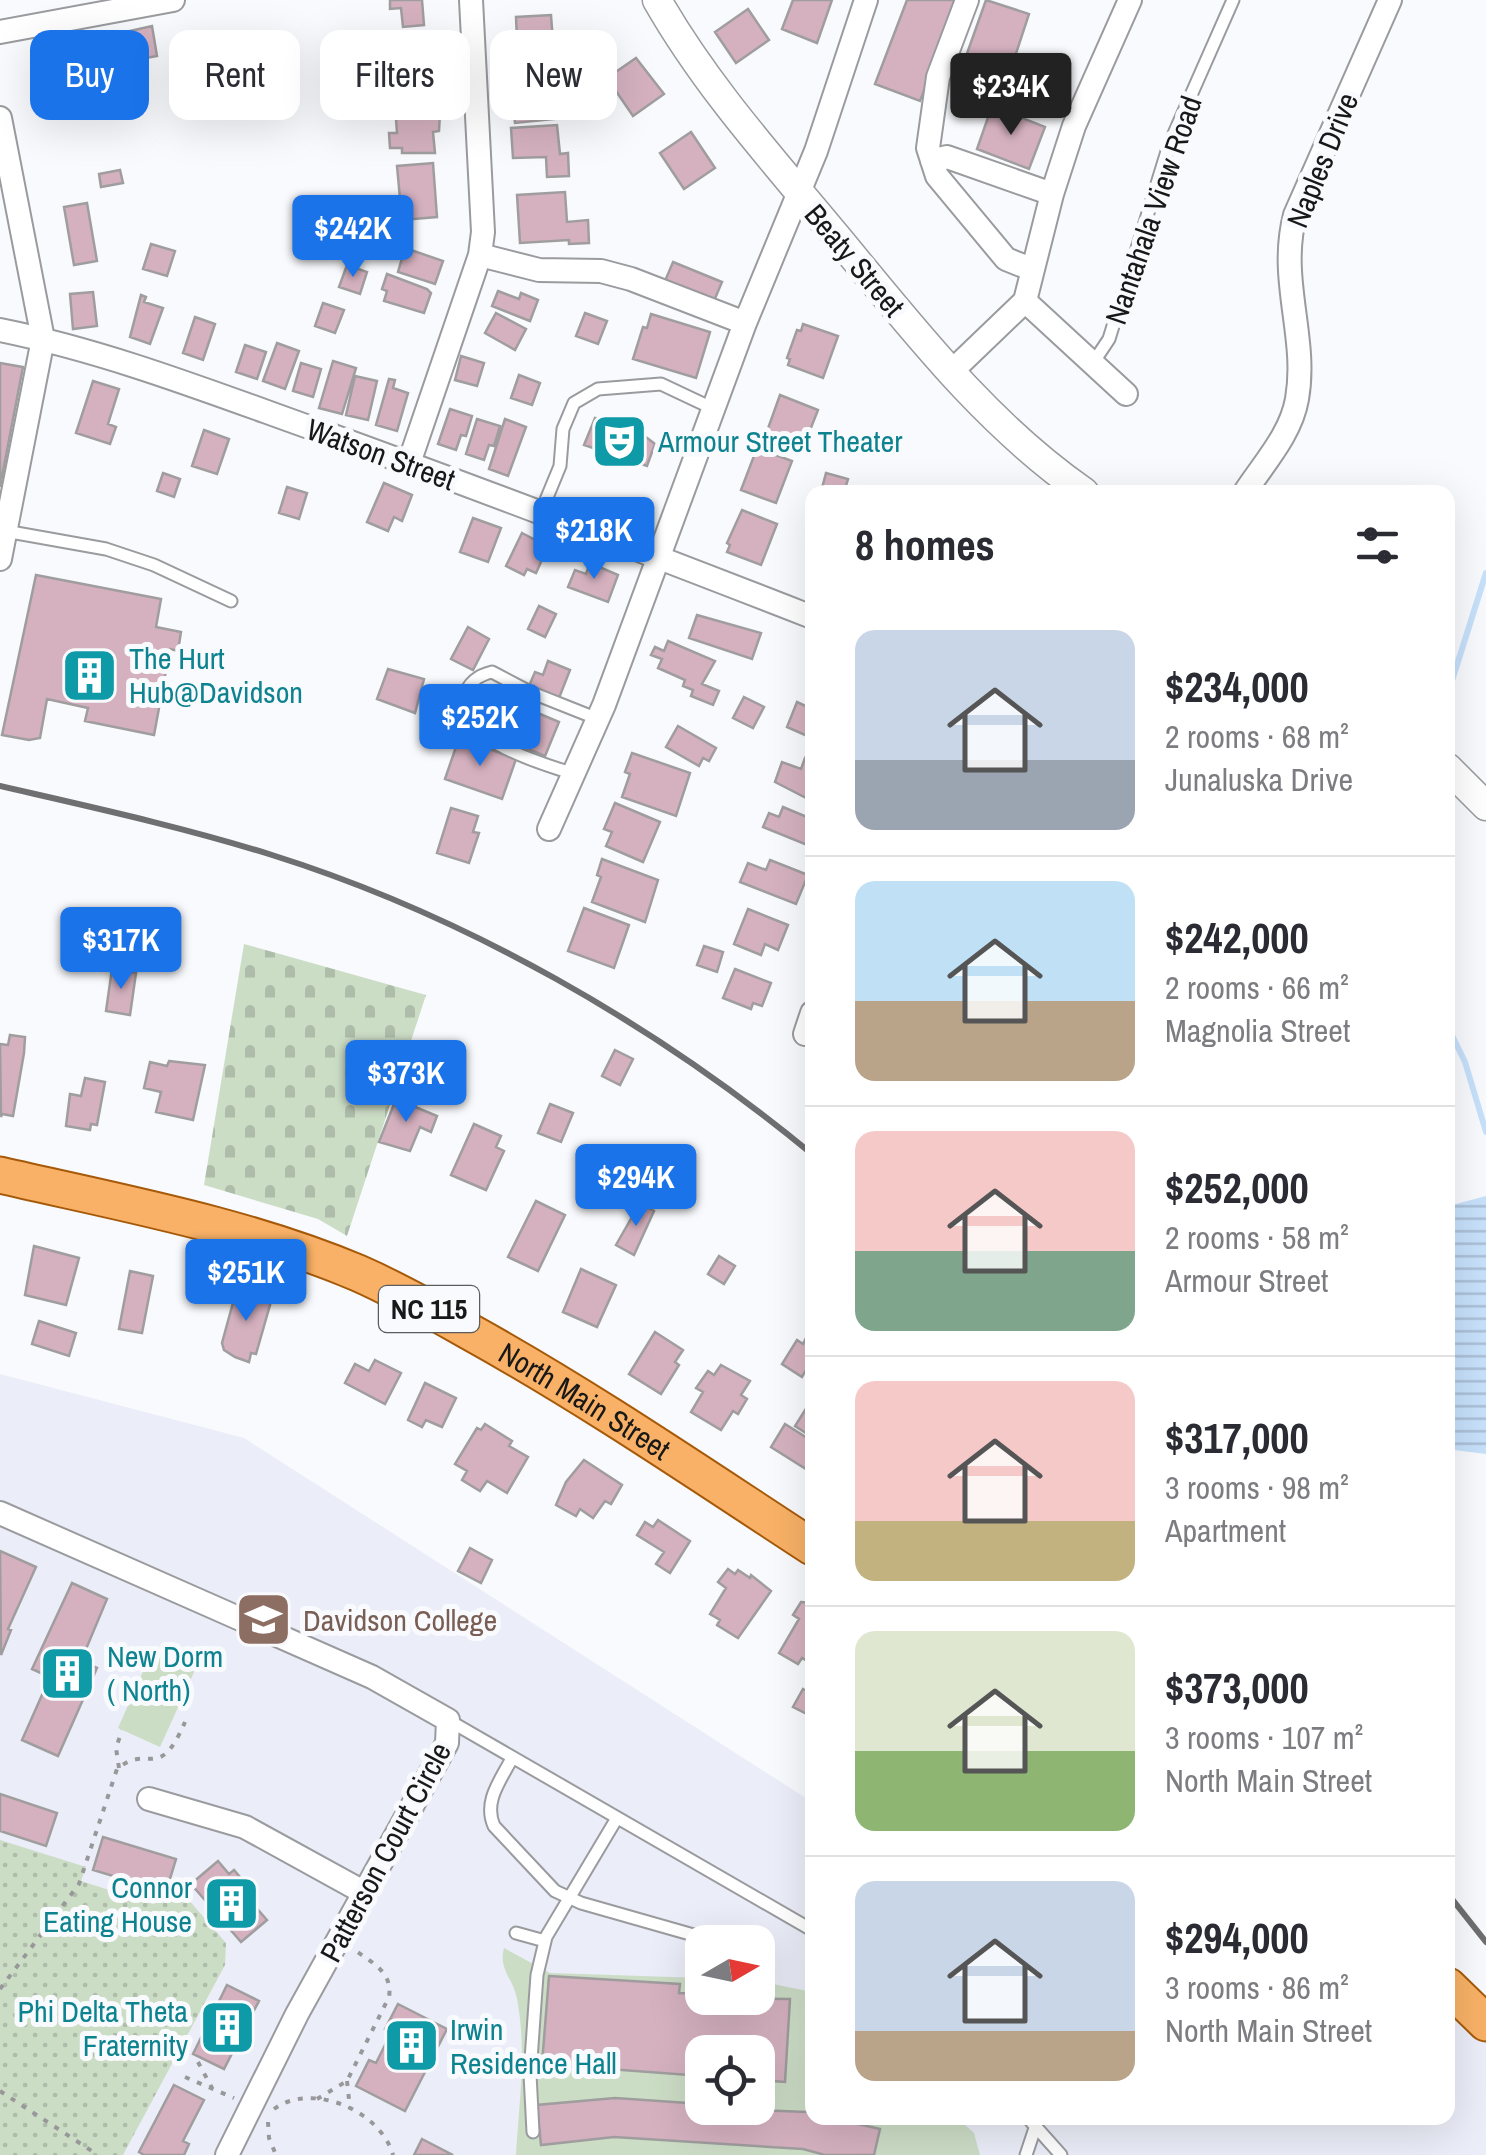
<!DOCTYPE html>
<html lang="en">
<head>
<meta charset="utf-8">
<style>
	:root { --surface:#fff; --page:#f2f2f3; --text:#2b2b33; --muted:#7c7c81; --line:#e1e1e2; --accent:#1a73e8 }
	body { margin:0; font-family:"Archivo Narrow",sans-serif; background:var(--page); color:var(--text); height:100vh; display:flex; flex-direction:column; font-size:38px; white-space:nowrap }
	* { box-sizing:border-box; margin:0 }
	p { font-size:32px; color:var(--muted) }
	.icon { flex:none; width:55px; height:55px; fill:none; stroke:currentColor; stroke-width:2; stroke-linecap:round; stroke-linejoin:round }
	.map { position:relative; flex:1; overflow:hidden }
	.panel { position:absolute; left:805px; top:485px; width:650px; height:1640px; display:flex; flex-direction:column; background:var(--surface); border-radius:20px; box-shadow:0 10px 40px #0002 }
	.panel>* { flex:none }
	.hud { position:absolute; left:30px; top:30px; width:625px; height:90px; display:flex; gap:20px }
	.needle { width:65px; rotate:81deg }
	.tools { position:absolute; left:685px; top:1925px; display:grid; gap:20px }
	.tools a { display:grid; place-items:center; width:90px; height:90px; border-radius:20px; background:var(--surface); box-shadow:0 10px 40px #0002; font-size:50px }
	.price { position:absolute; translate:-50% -85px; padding:0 22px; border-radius:10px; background:var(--accent); color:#fff; font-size:32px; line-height:65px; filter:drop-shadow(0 2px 5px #0008) }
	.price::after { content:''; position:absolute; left:50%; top:60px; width:30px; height:22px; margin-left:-15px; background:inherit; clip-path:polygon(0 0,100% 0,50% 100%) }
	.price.current { background:#222; color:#fff }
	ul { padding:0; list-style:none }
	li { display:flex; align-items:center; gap:30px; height:250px; padding:0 50px }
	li+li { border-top:2px solid var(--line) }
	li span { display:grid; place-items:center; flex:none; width:280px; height:200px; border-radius:20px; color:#555 }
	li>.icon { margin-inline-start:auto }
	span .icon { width:120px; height:120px; fill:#fffc; stroke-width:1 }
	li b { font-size:42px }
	h2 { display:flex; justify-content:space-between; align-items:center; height:120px; padding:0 50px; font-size:42px }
	.pill { padding:0 35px; border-radius:20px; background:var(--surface); box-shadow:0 10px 40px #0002; font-size:35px; line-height:90px }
	.pill.current { background:var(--accent); color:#fff }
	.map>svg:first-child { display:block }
	.built { fill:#ebedf8; fill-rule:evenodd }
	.grass { fill:url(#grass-dots) }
	.cemetery { fill:url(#cemetery-stones) }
	.pitch { fill:#ccddc6; fill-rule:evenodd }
	.water { fill:url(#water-rules) }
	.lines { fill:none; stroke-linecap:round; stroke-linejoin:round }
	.stream { stroke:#c7e1fb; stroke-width:6 }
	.building { fill:#d5b1bf; stroke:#a09d9e; stroke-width:2.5 }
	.service-casing { stroke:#9a9b9e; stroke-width:15 }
	.minor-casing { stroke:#9a9b9e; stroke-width:26 }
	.tertiary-casing { stroke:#9a9b9e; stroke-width:31 }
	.primary-casing { stroke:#a65a09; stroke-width:39 }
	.path { stroke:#98989a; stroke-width:4; stroke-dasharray:5 8; stroke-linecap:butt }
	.service { stroke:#fff; stroke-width:11 }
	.minor { stroke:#fff; stroke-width:22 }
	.tertiary { stroke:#fff; stroke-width:28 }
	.primary { stroke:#f8b166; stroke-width:35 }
	.rail { stroke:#6f6f71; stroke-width:6 }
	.labels { text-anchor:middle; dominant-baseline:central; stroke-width:10; stroke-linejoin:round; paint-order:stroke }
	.shield { fill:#f9fafd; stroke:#5c5c5d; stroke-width:2.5 }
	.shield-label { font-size:28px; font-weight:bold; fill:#181819 }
	.street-label { font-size:30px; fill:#181819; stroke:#f9fafd }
	.culture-label { font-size:30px; fill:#0d838f; stroke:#f9fafd; text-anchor:start }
	.education-label { font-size:30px; fill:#785e54; stroke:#f9fafd; text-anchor:start }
</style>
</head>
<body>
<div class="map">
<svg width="1486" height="2155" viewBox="0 0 1486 2155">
	<defs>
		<pattern id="grass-dots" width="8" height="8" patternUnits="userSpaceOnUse" patternTransform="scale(2.5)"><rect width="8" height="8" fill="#ccddc6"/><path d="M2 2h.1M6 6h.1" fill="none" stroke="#aebdaa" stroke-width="1.8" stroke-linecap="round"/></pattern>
		<pattern id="cemetery-stones" width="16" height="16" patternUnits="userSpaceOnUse" patternTransform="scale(2.5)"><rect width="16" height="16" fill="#ccddc6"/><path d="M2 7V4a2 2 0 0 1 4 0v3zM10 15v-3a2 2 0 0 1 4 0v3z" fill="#aebdaa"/></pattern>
		<pattern id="water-rules" width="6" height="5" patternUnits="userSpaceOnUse" patternTransform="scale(2.5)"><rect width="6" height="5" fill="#c7e1fb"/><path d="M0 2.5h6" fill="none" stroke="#aac0d7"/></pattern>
	</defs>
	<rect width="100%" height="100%" fill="#f9fafd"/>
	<path class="built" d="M0,1374L244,1438L812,1802V2118H1448V2003L1486,2039V2155H0ZM702,1942H758V1998H702ZM702,2052H758V2108H702Z"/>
	<path class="grass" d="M0,1840L86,1867L81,1881L153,1904L171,1897L187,1898L226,1943L225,1965L123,2155H0Z"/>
	<path class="cemetery" d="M244,944L426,995L347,1236L318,1219L204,1185Z"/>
	<path class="pitch" d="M152,1651L195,1670L160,1747L118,1728Z
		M504,1948L550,1973L702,1978V1998H758V1981L812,1992V2118H957L974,2133L980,2155H516C519,2104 527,2050 517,1999C514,1980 498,1969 504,1948ZM702,2052H758V2108H702Z"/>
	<path class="water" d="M1486,1196V1454L1454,1450L1448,1452V1206Z"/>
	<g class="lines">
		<path class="stream" d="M1452,711L1450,687L1486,573
			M1448,1027L1465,1062L1486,1132"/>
	</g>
	<path class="building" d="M390,0H422L424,25L403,27L401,8L390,9Z
		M793,0H832L817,43L782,29Z
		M907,0H959L920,101L875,84Z
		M986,0L1029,14L1003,93L959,76Z
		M748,9L769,40L736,63L715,32Z
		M551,15L553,42L542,43L543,60L518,62L516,17Z
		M152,26L157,56L135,60L130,31Z
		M62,43L67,64L62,65L63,70L39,76L32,51Z
		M431,44L433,71L417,72L418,85L390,87L387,47Z
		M636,58L664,94L633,116L607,78Z
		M561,72L565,118L515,123L511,86L527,84L526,76Z
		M430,103V115L440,114L439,131L433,132L435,153H402V148H390L389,133H397L395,105Z
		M992,106L1045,127L1029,169L977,149Z
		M557,125L560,154L568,153L569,176L547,177L546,157L513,158L511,128Z
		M691,132L715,168L684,189L660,153Z
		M433,163L437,217L402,220L397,166Z
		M120,170L123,183L101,187L99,174Z
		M565,192L567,222L588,220L589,243L569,244V240L520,243L517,195Z
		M87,203L97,261L74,265L64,207Z
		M151,244L175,251L167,276L143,269Z
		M405,248L443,261L435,284L398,272Z
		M673,262L722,282L714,301L665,281Z
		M347,265L367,272L360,294L339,287Z
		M387,274L427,289L431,293L424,313L384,301L387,291L382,289Z
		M498,291L519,299L521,293L538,300L530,321L492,306Z
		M93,292L97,326L73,329L70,294Z
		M141,295L146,297L144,302L163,308L150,344L130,337Z
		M323,303L344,310L335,333L315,326Z
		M496,313L526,329L515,350L485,333Z
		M585,313L607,321L598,344L576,336Z
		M651,314L710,332L696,378L633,359L643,327L647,328Z
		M195,317L215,324L203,360L183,353Z
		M803,324L838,336L823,378L788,365L790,359L787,358L797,330L801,331Z
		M277,343L299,351L285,389L263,381Z
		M245,345L266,352L257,379L236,372Z
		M461,356L484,363L477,386L455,380Z
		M333,361L356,368L342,414L319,408Z
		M0,363L23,367L0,487Z
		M301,363L321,369L313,397L293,391Z
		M519,375L540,383L532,405L511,398Z
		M355,376L377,381L368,420L346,415Z
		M389,379L395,380L393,388L408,393L397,431L376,425Z
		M93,381L119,389L108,424L116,427L110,444L76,433Z
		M780,395L818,410L803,448L766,434Z
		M450,409L472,416L466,436L461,435L456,450L438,444Z
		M595,418L646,437L655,444L647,466L584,445Z
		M477,419L500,426L494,446L489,445L484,460L466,454Z
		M505,419L526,427L508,476L489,469Z
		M204,430L229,439L217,474L192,466Z
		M757,448L792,461L776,503L741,490Z
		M163,473L180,479L174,497L157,491Z
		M826,473L848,479L844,492H821Z
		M384,483L412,495L402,521L394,517L388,531L367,522Z
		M287,487L307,493L299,519L279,513Z
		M742,510L777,524L761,565L727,552L730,545L727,543Z
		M473,518L501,528L488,562L460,552Z
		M522,533L545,545L546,551L536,573L527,569L524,575L506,566Z
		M590,563L618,575L608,602L568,587L575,570L586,574Z
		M36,575L161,599L156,627L181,632L178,651L170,649L154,735L85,721L88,708L47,699L40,738L29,740L2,735Z
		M539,606L556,614L545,637L528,629Z
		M697,615L761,633L752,659L689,638Z
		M468,627L489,639L473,670L451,659Z
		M668,641L715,661L702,684L719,691L713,705L691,696L693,690L683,686L685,680L658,668L662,659L651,655L655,647L664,651Z
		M548,661L570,670L559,698L529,686L535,672L543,675Z
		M388,669L424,679L415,713L377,699Z
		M744,697L764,707L753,728L733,718Z
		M505,699L559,722L545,756L504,739L509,726L496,721Z
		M797,702L812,709V738L787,727Z
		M678,726L716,748L709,761L703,758L699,766L666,747Z
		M459,738L516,759L502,799L445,779Z
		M632,753L690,773L676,816L622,797L630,774L625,772Z
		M805,758L812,761V801L775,782L782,762L801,769Z
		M615,803L660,822L643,862L606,846L612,832L604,829Z
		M783,807L812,819V847L763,827L769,813L779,817Z
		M451,808L478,816L473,832L479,833L469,863L437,853Z
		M602,859L658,880L645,922L592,902L601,877L597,875Z
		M770,860L808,875L796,904L740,882L748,863L766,870Z
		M584,908L629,925L614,968L568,951Z
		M748,909L788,925L778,950L765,944L761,955L734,944Z
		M704,946L723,952L717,972L697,965Z
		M112,969L136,973L130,1015L106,1011Z
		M735,969L771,983L762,1006L753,1003L751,1009L723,998Z
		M10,1035L25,1037L24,1053L13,1116L2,1114L1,1117L0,1044L8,1045Z
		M615,1050L633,1059L620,1085L602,1076Z
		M169,1061L205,1065L193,1120L156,1112L161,1092L144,1088L150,1062L167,1066Z
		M85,1078L105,1082L97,1125L91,1124L90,1130L66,1126L70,1094L81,1096Z
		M396,1099L437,1116L431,1132L420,1127L410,1151L379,1142Z
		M550,1104L573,1113L561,1142L538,1133Z
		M474,1124L501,1136L496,1147L504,1151L486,1190L451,1175Z
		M536,1201L565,1215L538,1271L508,1257Z
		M640,1203L654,1211L634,1255L616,1245Z
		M34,1246L79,1258L66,1305L25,1295Z
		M719,1256L735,1266L724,1284L708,1274Z
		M581,1269L616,1285L597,1327L563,1312Z
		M130,1271L153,1276L142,1333L119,1329Z
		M237,1288L272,1298L256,1354L251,1353L249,1362L235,1357L224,1350L222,1343Z
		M39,1321L76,1333L69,1356L32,1344Z
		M655,1332L683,1350L675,1362L679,1365L661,1394L629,1374Z
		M808,1334L812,1337V1360L802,1377L782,1364L797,1340L803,1344Z
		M375,1360L401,1373L385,1404L345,1383L355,1364L369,1371Z
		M721,1365L750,1381L741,1395L747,1399L738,1414L733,1411L721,1430L691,1412L703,1392L696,1388L708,1371L714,1375Z
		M425,1383L456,1398L442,1427L426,1420L422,1427L408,1420Z
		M807,1407L812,1410V1437L795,1426Z
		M485,1424L512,1441L509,1446L528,1457L507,1493L487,1481L480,1491L462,1480L467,1471L455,1464L477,1428L481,1430Z
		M785,1424L812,1441V1465L809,1471L771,1447Z
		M584,1460L622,1485L611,1504L605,1501L593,1518L580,1509L576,1516L556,1505L566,1482Z
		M658,1520L690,1541L670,1573L656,1564L664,1552L637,1535L645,1522L653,1527Z
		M470,1548L492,1560L481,1583L458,1571Z
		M0,1551L36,1567L8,1629L11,1630L1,1655Z
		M728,1569L735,1574L738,1570L750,1578L751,1575L771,1591L738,1638L717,1625L720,1620L710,1614L726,1588L718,1582Z
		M72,1583L107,1599L81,1661L97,1668L58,1756L22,1740L50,1677L32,1669Z
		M801,1602L812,1603V1664L802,1658L798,1664L779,1653L799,1619L793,1615Z
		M803,1689L812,1694V1704L807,1714L793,1707Z
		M0,1794L57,1813L46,1846L0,1831Z
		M103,1837L176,1859L166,1892L93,1870Z
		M218,1861L229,1874L234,1870L245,1883L239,1888L267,1920L241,1942L191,1884Z
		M549,1976L680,1984L679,1993L702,1994V1998L790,1999L785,2082L758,2080V2052H702V2076L542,2064Z
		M227,1985L259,2001L250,2018L251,2027L245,2028L224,2069L193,2054Z
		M398,2004L447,2029L405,2111L356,2086L369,2060L376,2063L391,2033L385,2029Z
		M174,2085L204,2100L183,2141L189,2144L184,2155H144L139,2152Z
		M615,2098L702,2104V2108L807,2112L812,2113V2118H832L880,2129L874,2155H825L803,2149L614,2137L541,2145L537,2105Z
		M422,2139L453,2155H414Z"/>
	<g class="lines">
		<defs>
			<path id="service" d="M1093,363L1109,339L1169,145L1233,0
				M541,512L560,466L563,429L574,403L598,389L661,384L714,409
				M5,531L106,549L154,565L231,601
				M574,774C542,763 459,742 465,697C467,683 479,675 492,672L530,692L598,719
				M448,1720L812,1930
				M512,1758C501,1780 483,1801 494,1826L555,1891L581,1903L704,1938
				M516,1933L545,1941
				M1028,2118L1061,2155
				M533,2132L530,2074L537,1975L546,1937L617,1818
				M1026,2155L1036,2125"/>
			<path id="minor" d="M967,0L938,77L928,148L937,176L1006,259L1031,269
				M0,32L173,0
				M0,118L43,339L0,559
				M932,161L947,157L1052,194
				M480,255L539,270L601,271L631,279L745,323
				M1025,301L1126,394
				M0,330C109,352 213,393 317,430C483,490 648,553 812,617
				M951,372L1025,301L1052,194L1074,126L1130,0
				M409,463L480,255L483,232L471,0
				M1245,492C1264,463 1291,434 1297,399C1308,337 1278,280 1295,215L1390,0
				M549,829L604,705L745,323L816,151L866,0
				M805,1034L812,1013
				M0,1513L372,1677L448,1720L447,1743L297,2014L227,2155
				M149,1799L245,1827L365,1893"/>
			<path id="tertiary" d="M657,0C706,86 773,160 836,236C913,329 985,423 1084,492
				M1448,768L1486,806"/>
			<g id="primary">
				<path id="s1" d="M0,1175C121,1203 244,1225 358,1273C397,1290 435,1312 472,1333C589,1398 700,1474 812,1547"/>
				<path d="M1448,1986L1486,2023"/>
			</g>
		</defs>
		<use href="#service" class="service-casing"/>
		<use href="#minor" class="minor-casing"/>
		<use href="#tertiary" class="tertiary-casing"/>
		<use href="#primary" class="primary-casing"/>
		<path class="path" d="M119,1768L116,1748L122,1730
			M0,1989L79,1884L117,1769C150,1742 158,1784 185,1722
			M198,2062L212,2088
			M185,2077L234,2098
			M347,2081L350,2109
			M0,2091L98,2155
			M317,2099L347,2081L389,1997C393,1973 373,1963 356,1951
			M274,2109C312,2081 381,2111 393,2155
			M268,2122L269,2138L276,2155"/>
		<use href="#service" class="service"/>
		<use href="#minor" class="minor"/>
		<use href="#tertiary" class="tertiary"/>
		<use href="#primary" class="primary"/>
		<path class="rail" d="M0,786C91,807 183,827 272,855C466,916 656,1025 812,1154
			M1448,1894L1486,1942"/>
	</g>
	<defs>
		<symbol id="theatre-square" viewBox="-11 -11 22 22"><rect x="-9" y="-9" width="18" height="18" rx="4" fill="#0f9aa8" stroke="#f9fafd"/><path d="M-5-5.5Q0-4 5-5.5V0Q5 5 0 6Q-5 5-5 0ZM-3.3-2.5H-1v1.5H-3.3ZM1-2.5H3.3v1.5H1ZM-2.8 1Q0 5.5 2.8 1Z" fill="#fff"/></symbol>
		<symbol id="building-square" viewBox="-11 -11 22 22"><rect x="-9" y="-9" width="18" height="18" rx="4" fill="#0f9aa8" stroke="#f9fafd"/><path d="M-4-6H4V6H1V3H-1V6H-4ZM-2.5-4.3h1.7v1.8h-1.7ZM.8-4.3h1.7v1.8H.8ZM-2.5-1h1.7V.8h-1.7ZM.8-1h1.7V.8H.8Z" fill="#fff"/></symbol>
		<symbol id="university-square" viewBox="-11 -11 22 22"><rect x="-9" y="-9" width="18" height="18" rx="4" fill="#8d6e63" stroke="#f9fafd"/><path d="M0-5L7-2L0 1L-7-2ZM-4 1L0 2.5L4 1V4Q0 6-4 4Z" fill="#fff"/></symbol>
	</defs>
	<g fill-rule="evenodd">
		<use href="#theatre-square" x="588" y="410" width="63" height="63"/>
		<use href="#building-square" x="58" y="644" width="63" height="63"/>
		<use href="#university-square" x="232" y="1588" width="63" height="63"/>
		<use href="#building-square" x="36" y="1642" width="63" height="63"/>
		<use href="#building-square" x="200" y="1872" width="63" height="63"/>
		<use href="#building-square" x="196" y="1996" width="63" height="63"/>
		<use href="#building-square" x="380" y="2014" width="63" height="63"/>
	</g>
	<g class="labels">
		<rect class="shield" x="379" y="1286" width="100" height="46" rx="8"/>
		<g class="shield-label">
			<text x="429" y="1309">NC 115</text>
		</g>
		<g class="street-label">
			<text transform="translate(1322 160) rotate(-68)">Naples Drive</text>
			<text transform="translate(1153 210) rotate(-71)">Nantahala View Road</text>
			<text transform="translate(855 260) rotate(50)">Beaty Street</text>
			<text transform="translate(381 454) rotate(20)">Watson Street</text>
			<text stroke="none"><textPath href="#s1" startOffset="632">North Main Street</textPath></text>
			<text transform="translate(385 1852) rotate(-62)">Patterson Court Circle</text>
		</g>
		<g class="culture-label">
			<text x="658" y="441">Armour Street Theater</text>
			<text x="129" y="658">The Hurt<tspan x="129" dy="34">Hub@Davidson</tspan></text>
			<text x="107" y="1656">New Dorm<tspan x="107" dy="34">( North)</tspan></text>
			<text x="192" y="1887" text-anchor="end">Connor<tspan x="192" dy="34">Eating House</tspan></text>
			<text x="188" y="2011" text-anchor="end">Phi Delta Theta<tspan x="188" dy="34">Fraternity</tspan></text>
			<text x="450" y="2029">Irwin<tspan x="450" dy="34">Residence Hall</tspan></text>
		</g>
		<g class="education-label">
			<text x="303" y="1620">Davidson College</text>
		</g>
	</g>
</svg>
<div class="tools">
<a><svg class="needle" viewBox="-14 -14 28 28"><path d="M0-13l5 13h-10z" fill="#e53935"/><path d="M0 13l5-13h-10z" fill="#7c7c81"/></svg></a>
<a><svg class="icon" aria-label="locate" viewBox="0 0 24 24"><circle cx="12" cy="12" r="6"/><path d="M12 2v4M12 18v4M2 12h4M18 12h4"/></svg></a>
</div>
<b class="price current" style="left:1011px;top:138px">$234K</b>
<b class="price" style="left:353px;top:280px">$242K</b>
<b class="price" style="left:594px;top:582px">$218K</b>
<b class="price" style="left:480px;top:769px">$252K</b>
<b class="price" style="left:121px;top:992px">$317K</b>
<b class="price" style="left:406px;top:1125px">$373K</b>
<b class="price" style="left:636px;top:1229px">$294K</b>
<b class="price" style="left:246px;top:1324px">$251K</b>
<div class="hud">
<a class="pill current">Buy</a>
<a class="pill">Rent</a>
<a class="pill">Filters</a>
<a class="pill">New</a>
</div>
<section class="panel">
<h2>8 homes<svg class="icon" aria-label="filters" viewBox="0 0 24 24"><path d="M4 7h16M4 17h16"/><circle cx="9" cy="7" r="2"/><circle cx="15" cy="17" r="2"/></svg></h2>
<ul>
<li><span style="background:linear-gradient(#c9d6e8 65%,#9aa5b1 0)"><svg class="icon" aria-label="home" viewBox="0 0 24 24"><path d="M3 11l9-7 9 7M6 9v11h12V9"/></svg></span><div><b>$234,000</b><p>2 rooms · 68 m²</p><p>Junaluska Drive</p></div></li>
<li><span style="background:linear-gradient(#bfe0f5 60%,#b9a48a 0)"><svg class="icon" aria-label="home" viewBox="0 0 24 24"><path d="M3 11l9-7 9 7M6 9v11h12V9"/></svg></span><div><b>$242,000</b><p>2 rooms · 66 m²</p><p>Magnolia Street</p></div></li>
<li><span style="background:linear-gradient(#f6c9c9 60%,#7fa58c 0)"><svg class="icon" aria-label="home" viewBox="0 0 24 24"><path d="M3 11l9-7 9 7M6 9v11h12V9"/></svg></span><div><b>$252,000</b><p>2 rooms · 58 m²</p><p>Armour Street</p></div></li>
<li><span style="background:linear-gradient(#f6c9c9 70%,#c2b280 0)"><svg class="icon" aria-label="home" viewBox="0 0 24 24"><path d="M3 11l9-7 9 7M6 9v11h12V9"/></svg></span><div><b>$317,000</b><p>3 rooms · 98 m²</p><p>Apartment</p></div></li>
<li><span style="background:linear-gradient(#dfe7d0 60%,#8fb573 0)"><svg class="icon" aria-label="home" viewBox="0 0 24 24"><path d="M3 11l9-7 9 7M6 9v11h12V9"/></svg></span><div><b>$373,000</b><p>3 rooms · 107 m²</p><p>North Main Street</p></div></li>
<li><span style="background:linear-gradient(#c9d6e8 75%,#b9a48a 0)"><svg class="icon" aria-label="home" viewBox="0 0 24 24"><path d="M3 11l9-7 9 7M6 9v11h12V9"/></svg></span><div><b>$294,000</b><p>3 rooms · 86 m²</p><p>North Main Street</p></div></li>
</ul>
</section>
</div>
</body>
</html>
